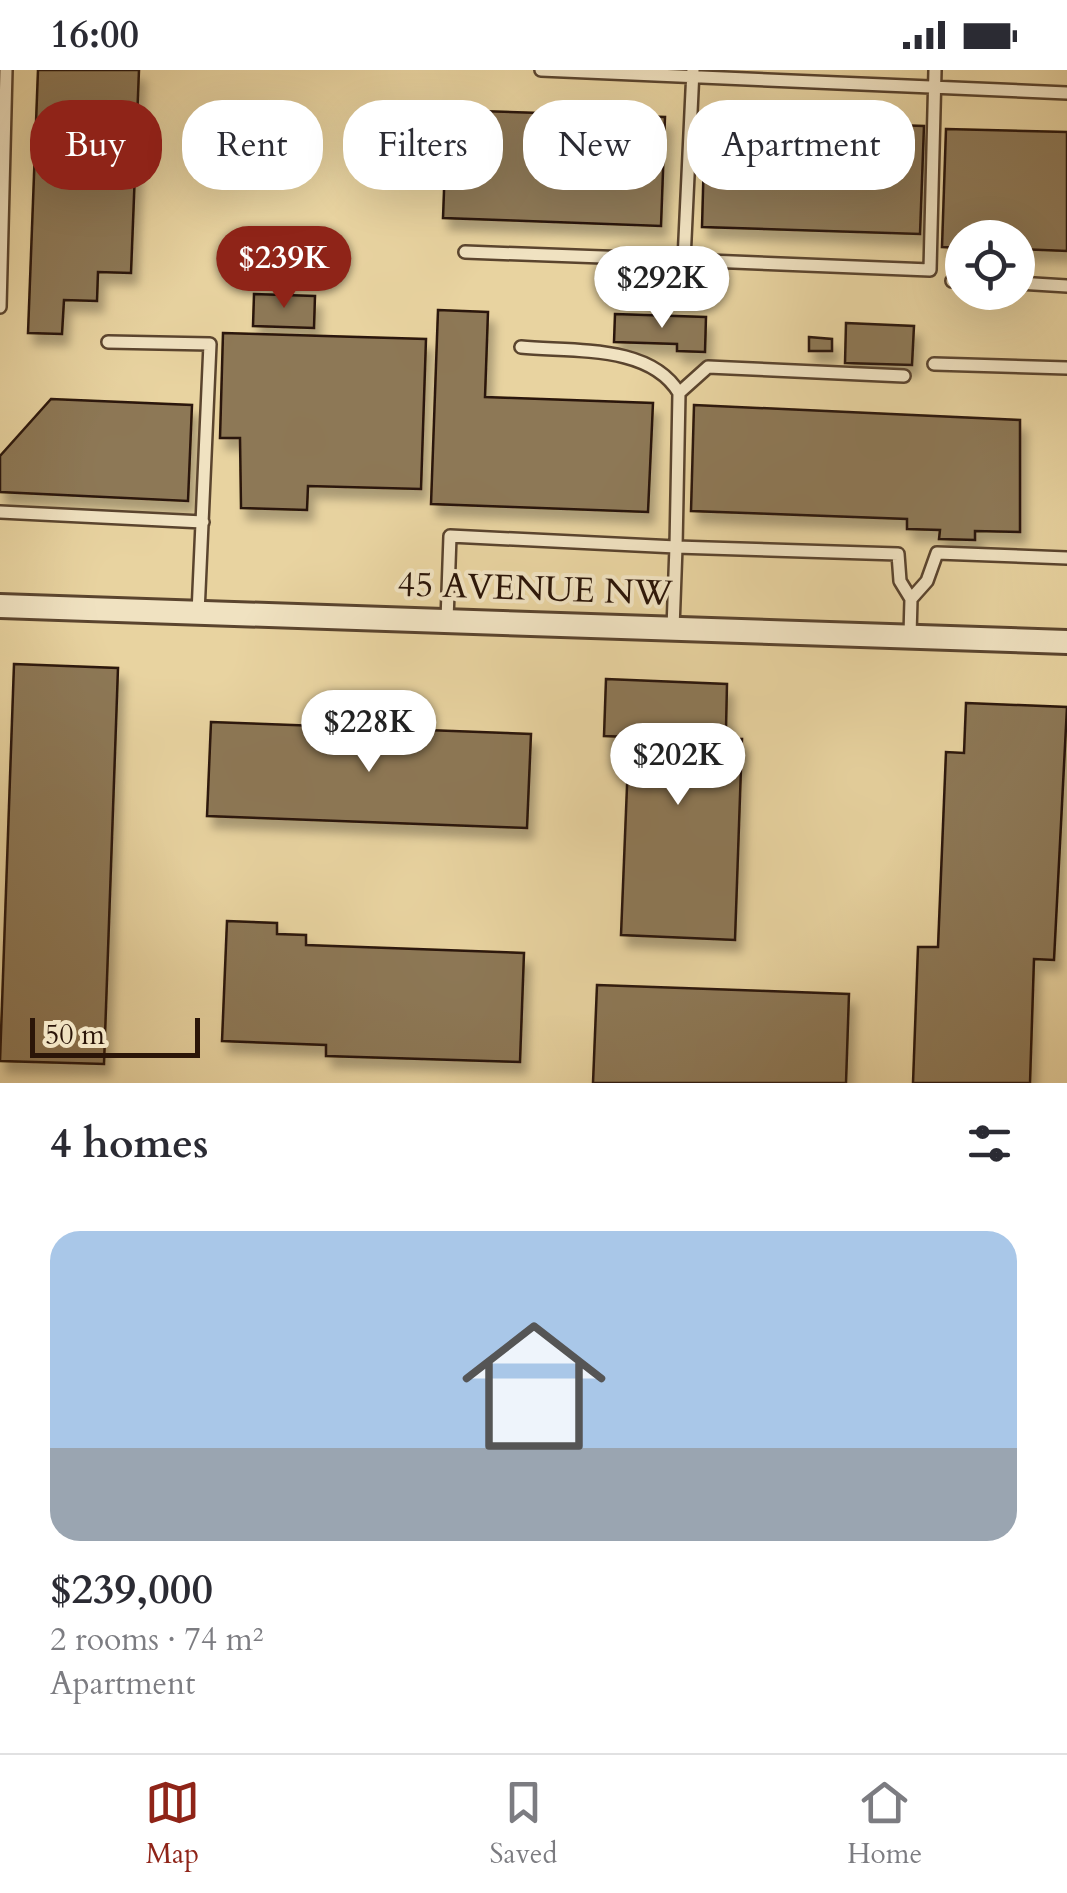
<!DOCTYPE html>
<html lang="en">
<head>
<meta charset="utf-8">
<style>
	:root { --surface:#fff; --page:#f2f2f3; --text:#2b2b33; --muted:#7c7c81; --line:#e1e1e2; --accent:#8f2418 }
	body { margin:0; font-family:Cardo,serif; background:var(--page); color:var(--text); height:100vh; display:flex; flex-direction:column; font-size:38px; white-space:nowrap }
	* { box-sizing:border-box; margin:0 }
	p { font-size:32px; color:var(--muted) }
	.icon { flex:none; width:55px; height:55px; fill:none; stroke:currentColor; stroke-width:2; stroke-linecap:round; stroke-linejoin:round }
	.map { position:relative; height:1013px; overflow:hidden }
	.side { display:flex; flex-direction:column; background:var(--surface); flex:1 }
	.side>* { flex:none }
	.guide { position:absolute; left:30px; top:30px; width:1008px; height:90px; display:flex; gap:20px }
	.tools { position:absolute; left:945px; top:150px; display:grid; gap:20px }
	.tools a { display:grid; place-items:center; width:90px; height:90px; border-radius:50%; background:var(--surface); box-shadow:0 10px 40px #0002; font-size:50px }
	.scale { position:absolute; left:30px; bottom:25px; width:170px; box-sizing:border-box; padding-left:10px; border:5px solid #2b1508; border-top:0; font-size:28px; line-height:35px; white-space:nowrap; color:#2b1508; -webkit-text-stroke:8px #f0e2c1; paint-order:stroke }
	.price { position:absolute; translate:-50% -85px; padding:0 22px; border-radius:35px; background:#fff; color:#222; font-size:32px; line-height:65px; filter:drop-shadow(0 2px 5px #0008) }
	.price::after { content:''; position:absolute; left:50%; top:60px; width:30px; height:22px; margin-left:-15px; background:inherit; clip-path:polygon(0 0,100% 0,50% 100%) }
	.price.on { background:var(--accent); color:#fff }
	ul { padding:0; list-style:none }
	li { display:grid; align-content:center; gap:20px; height:530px; padding:0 50px }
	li+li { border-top:2px solid var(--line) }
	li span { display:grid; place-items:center; height:310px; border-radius:30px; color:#555 }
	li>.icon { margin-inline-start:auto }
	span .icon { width:180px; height:180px; fill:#fffc; stroke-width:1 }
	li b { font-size:42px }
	h2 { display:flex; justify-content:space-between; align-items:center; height:120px; padding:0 50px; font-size:42px }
	.pill { padding:0 35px; border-radius:40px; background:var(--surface); box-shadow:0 10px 40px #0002; font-size:35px; line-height:90px }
	.pill.on { background:var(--accent); color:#fff }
	.status { display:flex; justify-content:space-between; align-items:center; height:70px; padding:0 50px; background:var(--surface); direction:ltr }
	.status svg { height:28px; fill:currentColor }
	.tab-bar { display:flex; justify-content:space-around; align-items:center; height:140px; border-top:2px solid var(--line); background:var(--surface); font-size:28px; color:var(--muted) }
	.tab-bar a { display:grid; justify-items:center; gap:5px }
	.tab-bar .on { color:var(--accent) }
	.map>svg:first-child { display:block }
	.building { fill:#8d7857; stroke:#2b1508; stroke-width:2.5; filter:url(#shadow) }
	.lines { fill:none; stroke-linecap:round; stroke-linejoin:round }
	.service-casing { stroke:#5a442e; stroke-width:16 }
	.minor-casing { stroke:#5a442e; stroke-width:28 }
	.service { stroke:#f0e2c1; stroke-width:11 }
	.minor { stroke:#f0e2c1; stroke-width:22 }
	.labels { text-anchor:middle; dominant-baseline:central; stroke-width:8; stroke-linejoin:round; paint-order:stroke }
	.street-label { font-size:35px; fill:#2b1508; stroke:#f0e2c1 }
</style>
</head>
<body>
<div class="status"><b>16:00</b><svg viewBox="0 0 49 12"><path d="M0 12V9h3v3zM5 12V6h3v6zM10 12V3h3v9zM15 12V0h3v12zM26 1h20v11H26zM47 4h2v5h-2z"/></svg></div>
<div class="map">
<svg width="1067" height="1013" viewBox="0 0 1067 1013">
	<defs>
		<filter id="shadow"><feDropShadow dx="6" dy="11" stdDeviation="5" flood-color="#0004"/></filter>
	</defs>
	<rect width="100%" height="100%" fill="#e8d3a0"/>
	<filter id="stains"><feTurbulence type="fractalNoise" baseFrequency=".002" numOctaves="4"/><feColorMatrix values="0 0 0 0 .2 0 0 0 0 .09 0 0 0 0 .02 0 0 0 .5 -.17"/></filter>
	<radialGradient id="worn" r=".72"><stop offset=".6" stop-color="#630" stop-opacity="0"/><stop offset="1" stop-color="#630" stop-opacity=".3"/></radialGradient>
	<path class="building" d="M38,0H139L131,203L98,202L97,231L64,230L62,264L28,263Z
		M447,40L665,47L661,156L443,148Z
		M705,49L924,56L920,164L702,157Z
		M946,59L1067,62V181L1018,179V168H962V178L942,177Z
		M254,224L315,226L314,258L253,256Z
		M438,240L488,242L485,327L653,333L648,442L431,434Z
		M615,244L706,247L705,282L677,281V274L614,272Z
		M846,253L914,256L912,295L845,293Z
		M223,263L426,269L421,419L308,416L307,440L241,438L240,368H220Z
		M809,267L832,269V281H809Z
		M51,329L192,335L188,431L0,422V386Z
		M694,335L1020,350V462L975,461V470L939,469L940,460L907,459V449L691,441Z
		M14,594L118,598L104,994L0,991Z
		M606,609L727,614L726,659L735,669H742L735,870L621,865L629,667L604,666Z
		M966,633L1067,637L1054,890L1034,889L1030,1013H913L918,877H938L946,682L964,683Z
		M211,652L531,664L527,758L207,746Z
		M227,851L277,853V864L306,865V875L524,883L520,992L326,986V975L222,971Z
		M597,915L849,924L846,1013H593Z"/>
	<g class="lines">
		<defs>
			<path id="service" d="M541,0L1067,23
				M465,182L684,190L693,0
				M684,190L930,200L935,0
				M952,211H962
				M1018,213L1067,216
				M0,237L6,0
				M108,272L210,274L198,543
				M934,294L1067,298
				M679,323L708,297L904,306
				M0,442L203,452
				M911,529L927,511L937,483L1067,488
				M447,550L450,466L676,477L679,323C650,274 572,282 521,277
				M673,558L676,477L898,484L900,511L911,529L910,565"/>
			<path id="minor" d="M0,536L1067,572"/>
		</defs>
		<use href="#service" class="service-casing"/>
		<use href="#minor" class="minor-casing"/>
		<use href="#service" class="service"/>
		<use href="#minor" class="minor"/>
	</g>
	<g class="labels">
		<g class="street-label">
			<text transform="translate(535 519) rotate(2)">45 AVENUE NW</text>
		</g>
	</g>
	<rect width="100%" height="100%" filter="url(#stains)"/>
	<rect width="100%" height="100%" fill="url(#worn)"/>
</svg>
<div class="tools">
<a><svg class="icon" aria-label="locate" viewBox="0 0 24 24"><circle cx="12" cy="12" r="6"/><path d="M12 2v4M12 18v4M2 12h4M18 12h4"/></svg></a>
</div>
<div class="scale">50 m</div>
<b class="price on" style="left:284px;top:241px">$239K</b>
<b class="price" style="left:662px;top:261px">$292K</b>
<b class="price" style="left:369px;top:705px">$228K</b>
<b class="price" style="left:678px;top:738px">$202K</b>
<div class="guide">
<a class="pill on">Buy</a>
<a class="pill">Rent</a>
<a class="pill">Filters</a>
<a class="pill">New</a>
<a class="pill">Apartment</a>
</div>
</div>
<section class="side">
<h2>4 homes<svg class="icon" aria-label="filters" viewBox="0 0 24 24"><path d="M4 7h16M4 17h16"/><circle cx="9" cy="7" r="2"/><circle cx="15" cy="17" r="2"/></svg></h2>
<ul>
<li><span style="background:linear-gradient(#a9c7e8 70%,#9aa5b1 0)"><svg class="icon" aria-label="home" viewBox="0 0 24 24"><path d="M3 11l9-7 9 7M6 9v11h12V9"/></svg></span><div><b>$239,000</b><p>2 rooms · 74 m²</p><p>Apartment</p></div></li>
</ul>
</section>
<nav class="tab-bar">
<a class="on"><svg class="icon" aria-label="map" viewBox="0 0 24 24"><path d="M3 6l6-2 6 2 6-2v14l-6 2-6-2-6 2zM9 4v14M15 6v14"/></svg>Map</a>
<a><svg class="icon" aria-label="saved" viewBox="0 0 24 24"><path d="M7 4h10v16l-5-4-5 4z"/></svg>Saved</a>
<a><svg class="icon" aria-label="home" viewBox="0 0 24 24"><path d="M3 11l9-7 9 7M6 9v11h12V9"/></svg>Home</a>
</nav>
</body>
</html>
